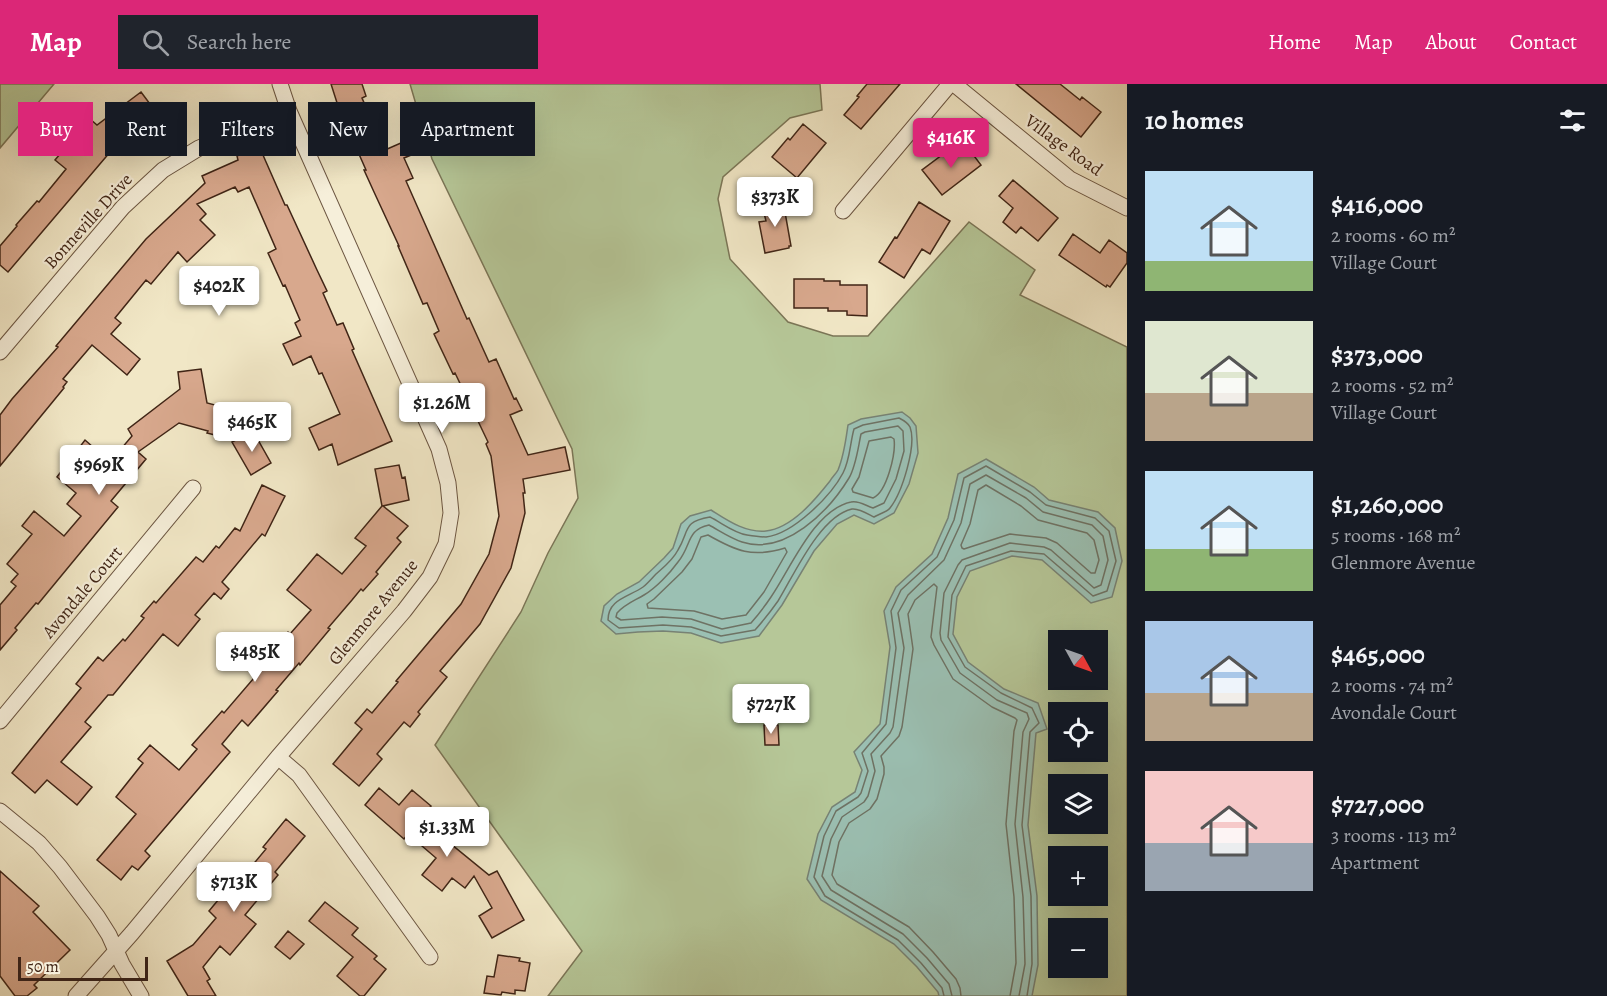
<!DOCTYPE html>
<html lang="en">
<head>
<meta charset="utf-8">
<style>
	:root { --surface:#171b24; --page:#20242c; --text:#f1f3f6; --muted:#9ea1a6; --accent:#db2777 }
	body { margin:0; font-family:Alegreya,serif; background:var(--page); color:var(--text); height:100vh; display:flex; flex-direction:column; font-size:22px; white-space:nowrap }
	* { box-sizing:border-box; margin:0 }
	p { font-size:20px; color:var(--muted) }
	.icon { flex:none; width:33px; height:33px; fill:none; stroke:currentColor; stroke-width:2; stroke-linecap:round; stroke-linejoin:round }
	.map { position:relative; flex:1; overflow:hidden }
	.side { display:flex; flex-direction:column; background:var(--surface); width:480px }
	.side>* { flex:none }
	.hud { position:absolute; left:18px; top:18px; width:570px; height:54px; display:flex; gap:12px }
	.needle { width:39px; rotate:130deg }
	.controls { position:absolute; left:1048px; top:546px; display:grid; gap:12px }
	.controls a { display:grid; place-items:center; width:60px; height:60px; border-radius:0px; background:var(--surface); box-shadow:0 6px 24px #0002; font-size:30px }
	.scale { position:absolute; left:18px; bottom:15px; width:130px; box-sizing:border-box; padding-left:6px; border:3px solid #402516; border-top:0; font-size:16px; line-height:21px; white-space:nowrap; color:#402516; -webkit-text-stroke:4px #f6efda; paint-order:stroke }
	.price { position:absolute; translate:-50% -51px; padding:0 14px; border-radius:6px; background:#fff; color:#222; font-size:20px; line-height:39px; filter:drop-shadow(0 2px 3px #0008) }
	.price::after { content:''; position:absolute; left:50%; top:36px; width:18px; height:14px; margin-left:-9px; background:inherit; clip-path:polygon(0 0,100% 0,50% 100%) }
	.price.current { background:var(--accent); color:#fff }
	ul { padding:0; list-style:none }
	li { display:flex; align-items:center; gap:18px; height:150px; padding:0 18px }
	li span { display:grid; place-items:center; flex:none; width:168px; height:120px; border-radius:0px; color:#555 }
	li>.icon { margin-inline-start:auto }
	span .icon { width:72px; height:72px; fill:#fffc; stroke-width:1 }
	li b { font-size:26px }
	h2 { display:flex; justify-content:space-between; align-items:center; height:72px; padding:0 18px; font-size:26px }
	.pill { padding:0 21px; border-radius:0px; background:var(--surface); box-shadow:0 6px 24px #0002; font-size:21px; line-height:54px }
	.pill.current { background:var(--accent); color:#fff }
	header { display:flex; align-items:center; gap:36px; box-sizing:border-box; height:84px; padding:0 30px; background:var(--accent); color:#fff }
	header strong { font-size:28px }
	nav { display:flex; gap:33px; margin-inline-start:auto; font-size:21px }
	.search { width:420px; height:54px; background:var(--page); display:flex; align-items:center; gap:15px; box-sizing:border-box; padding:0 21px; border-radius:0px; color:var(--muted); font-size:22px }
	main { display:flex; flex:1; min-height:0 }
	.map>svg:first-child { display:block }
	.green { fill:#b6c798; stroke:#7b7657; stroke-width:1.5; fill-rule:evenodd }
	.water { fill:#9bc0b3; stroke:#778274; stroke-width:1.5 }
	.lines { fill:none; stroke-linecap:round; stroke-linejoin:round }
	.shore { stroke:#6e7264; stroke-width:1.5 }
	.building { fill:#d8a88d; stroke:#402516; stroke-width:1.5 }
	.minor-casing { stroke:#6c5642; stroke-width:17 }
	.minor { stroke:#f6efda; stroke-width:15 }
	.labels { text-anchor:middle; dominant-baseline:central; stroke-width:4.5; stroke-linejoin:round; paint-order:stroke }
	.street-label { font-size:18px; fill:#402516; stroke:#f6efda }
</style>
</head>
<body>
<header>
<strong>Map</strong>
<div class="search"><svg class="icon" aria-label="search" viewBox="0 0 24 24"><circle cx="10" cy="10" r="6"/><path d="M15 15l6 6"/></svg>Search here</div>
<nav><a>Home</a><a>Map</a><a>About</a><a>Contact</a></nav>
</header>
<main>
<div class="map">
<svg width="1127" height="912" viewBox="0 0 1127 912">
	<rect width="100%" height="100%" fill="#f1e7c6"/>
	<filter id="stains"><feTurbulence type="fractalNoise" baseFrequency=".00333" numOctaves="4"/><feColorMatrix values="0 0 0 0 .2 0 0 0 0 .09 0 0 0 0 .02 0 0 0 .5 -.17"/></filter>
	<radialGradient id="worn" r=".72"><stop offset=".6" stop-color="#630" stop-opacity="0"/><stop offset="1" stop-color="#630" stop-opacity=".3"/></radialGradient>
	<path class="green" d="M0,0H54L0,64Z
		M410,0H820L822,26L790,34L723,93L718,115L730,175L788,238L833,252H868L969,138L1035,186L1020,211L1127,263V912H548L582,867L435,661L521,528L548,469L578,414L572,365L432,75ZM1059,556H1098V596H1059ZM1059,628H1098V668H1059ZM1059,700H1098V740H1059ZM1059,772H1098V812H1059ZM1059,844H1098V884H1059Z"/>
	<path class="water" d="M902,328L910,334L916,342L918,369L909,400L894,429L874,440L854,431L837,440L814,467L782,521L759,552L721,559L691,549L663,547L638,548L616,550L601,537L604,522L617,510L639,498L664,474L673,464L681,440L690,432L711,426C727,436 745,449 766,447C792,444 815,416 830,397C832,393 836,390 838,386C844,372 846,355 848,341L861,335Z
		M986,375L1034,403L1049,416L1098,428L1115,444L1122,477L1112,513L1091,519L1042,476L1012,472L970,487L957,513L953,550L968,578L1004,605L1038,619L1047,645L1036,649L1028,741L1037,812L1038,881L1032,912H939L938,908L917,883L894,860L821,816L807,795L818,750L832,723L855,708L862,686L854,668L880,640L890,563L884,527L896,503L932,470L948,434L958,390Z"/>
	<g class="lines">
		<path class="shore" d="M899,334C903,336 908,339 910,343C917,361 902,409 890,424C887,428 879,430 874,433C868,430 859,424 852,425C820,432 794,491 778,517C771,527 763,537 755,546L721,552L691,543L663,541L619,544L608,536C608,515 629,513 643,503C648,499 652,494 656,490C664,483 673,476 678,466C690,446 682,438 710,433C722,439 734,449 747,451C753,452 760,453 766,453C793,450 831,412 843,389C850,376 850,359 854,345L863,341Z
			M898,342L903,347L904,367L896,395L884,419L873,424C866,422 859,416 851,418C814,426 791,484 771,513C765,522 758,531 751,539L722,545L691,535L662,533L621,536L616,533L617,529C625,520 634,517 644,511C656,504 670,489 678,478C692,461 686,446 709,441C720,447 730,454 742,458C785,472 829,427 849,394C856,382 858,364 861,350L865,348Z
			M891,353L894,355C896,369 887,408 873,414L853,408L852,405L859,393L869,357Z
			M986,401L1021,422L1038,436L1087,449L1094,456L1099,476L1095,489H1091L1057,459L1046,454L1010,450L964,465L962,464L961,461L970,440L978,406Z
			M708,451C736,467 752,474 785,464L787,468L764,508L746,531L722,535L694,527L648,524L647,520L654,515L682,488L692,475L701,453Z
			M944,912L942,904L921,879L898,856L825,812L814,793L824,752L836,727L858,713L861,709L868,687L862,669L886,640L896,564L891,527L901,506L937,473L954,436L964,394L986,382L1030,408L1046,421L1095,434L1109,447L1116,477L1107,507L1093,512L1044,470L1011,467L966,482L952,511L948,553L965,583L1001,609L1032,624L1039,639L1030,648L1022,741L1031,812L1032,880L1027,912
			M952,912L949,900L927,874L903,850L831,806L822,792L831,755L842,733L864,718L868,712L875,687L871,670L890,649L893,643L904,564L898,529L908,511L944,476L961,439L970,400L986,391L1026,414L1043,428L1092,441L1103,452L1108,476L1101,501L1094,504L1051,466L1044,463L1010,459L962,476L958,481L944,509L940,549L941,556L960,589L997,616L1027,629L1029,635L1023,648L1015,740L1023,813L1025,880L1019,912
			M961,912L960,904L956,895L933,868L909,843L837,800L832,791L839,758L849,739L870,725L877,715L884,690V683L881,672L899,652L902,643L913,565L908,530L915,516L934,500L937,503L931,553L934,561L953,595L992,623L1015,634L1017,636L1014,647L1006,740L1014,813L1016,879L1010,912"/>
	</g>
	<path class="building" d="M331,0H362L366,12L362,14L385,66L410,55L416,69L404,74L413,94L406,97L467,235L469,234L489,278L496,275L514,315L516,314L522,326L510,331L528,371L565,363L570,386L523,395L525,409H523L525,429L511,484L480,540L440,587L447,593L418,628L420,630L410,643L404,638L377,670L382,675L359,702L333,680L362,645L355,639L367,625L372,629L398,598L396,597L461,520L489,470L499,432L491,372L486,360L488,358L455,289L453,290L434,250L439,247L427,219L423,220L398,162H399L374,108L364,86H366L339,25Z
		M867,0H900L861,45L844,31L859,13L857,12Z
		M1016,0H1060L1080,16L1082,13L1101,28L1081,53Z
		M141,8L159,32L132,53L128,47L8,188L0,181V162L17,142L16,141L37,117L39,118L66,85L55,76L90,35L97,41Z
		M803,40L826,59L797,94L772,73L788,54L790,56Z
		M965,60L981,81L942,111L922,86L950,65L953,69Z
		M259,62L285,121H287L317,186L327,207L323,209L337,241L343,239L354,265L352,266L392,357L338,381L332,360L319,366L309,344L340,330L322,289L319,290L311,272L293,281L283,260L301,252L295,239L300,236L285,201L283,202L268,169L276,165L249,103L238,108L235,103L197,120L206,130L200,136L215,151L187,178L178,168L151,200L146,196L115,234L121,239L111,250L140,275L127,291L92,261L63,295L67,298L63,303L64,304L0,382V331L12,315L58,263L56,262L146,155L205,99L202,92L238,76L237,72Z
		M1013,96L1058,134L1038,157L1021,143L1016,149L1003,138L1013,124L999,112Z
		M783,117L791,162H789V164L765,169L759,138L766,137L762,121Z
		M919,118L950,137L930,170L922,165L904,194L879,178L895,153L897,154Z
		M1073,150L1100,169L1109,156L1127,169V179L1110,203L1107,201L1106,203L1059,171Z
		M794,195H824V197H840V201H867V232L847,231V227H828V224H794Z
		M201,285L207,319L234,326L227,354L207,349L208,347L179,339L138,368L146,375L111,417L118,423L38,520L36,519L15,544L17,546L0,566V521L16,502L11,498L18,490L7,480L32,450L22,442L34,427L64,452L81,432L67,420L76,409L57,393L85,356L110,378L132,352L128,345L180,305L178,288Z
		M253,347L271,379L251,391L232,358Z
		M399,381L402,394L405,393L409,416L383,422L408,442L397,454L401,458L376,488L378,490L363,507L361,505L352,516L328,544L330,545L300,581L299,579L276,606L278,607L248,642L242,636L222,660L230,668L145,767L150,772L138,786L132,782L121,796L97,776L136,730L116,713L143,679L138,675L150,661L179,686L197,665L192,661L222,627L224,629L260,587L236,566L250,550L271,568L288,548L290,550L311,526L287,506L317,470L342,490L366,462L355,454L382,422L375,385Z
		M262,401L285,412L265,452L262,450L222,498L229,505L221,515L214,509L195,531L200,535L178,562L163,550L113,611H108L85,638L91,643L61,678L92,703L77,721L47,696L35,709L12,689L81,604L76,600L98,573L103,577L123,555L125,557L144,534L141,532L154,517L156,519L196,473L203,478L216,462L219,464L235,444L240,447Z
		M764,641H778L779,661H765Z
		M379,704L399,721L412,706L431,722L424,730L443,747L440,751L489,791L497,787L524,836L492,854L479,832L492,824L474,792L465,804L452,794L442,807L422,791L436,774L408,750L404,755L365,721Z
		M286,735L305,752L275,788L278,791L245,831L256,840L230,871L220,862L203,883L210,895L207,897L216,912H188L167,877L193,861L216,834L209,827L238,792L241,795L266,765L263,763Z
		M0,787L39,822L33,828L70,866L34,901L37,904L27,912H15L0,892Z
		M325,818L358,844L352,851L377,872L374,875L386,885L364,912H360L337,892L353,873L309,837Z
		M288,847L304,860L290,875L275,863Z
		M498,871L520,874L519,877L530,879L525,907L515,906V910L502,908L501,911L484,909L487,892L494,893Z"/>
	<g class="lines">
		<defs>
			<path id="minor" d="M954,0L1070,95L1127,124
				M843,127L950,0
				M0,268L123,123L163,86L199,64L289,27
				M0,637L193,404
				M278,673L299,691L430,873
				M0,727L39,759L60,783L97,832L109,851L122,880L141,912
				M76,912L132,849L278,673L404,527L430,493L446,460L451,429L448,399L439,365L289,27L280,0"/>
		</defs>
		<use href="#minor" class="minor-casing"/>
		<use href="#minor" class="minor"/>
	</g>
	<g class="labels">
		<g class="street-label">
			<text transform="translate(1064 61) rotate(36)">Village Road</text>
			<text transform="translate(88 137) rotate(-48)">Bonneville Drive</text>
			<text transform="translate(82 508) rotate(-50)">Avondale Court</text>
			<text transform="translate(373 528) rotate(-51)">Glenmore Avenue</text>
		</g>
	</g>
	<rect width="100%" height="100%" filter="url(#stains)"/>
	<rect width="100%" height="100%" fill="url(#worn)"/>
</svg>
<div class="controls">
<a><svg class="needle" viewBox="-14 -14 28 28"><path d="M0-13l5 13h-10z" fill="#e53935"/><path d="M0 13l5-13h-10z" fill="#9ea1a6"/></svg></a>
<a><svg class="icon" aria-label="locate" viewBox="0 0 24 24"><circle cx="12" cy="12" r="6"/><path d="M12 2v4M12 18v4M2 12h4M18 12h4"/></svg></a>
<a><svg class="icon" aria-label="layers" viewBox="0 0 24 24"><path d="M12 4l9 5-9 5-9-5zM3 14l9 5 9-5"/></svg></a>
<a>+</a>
<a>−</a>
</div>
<div class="scale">50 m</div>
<b class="price current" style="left:951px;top:85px">$416K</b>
<b class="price" style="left:775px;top:144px">$373K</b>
<b class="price" style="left:219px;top:233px">$402K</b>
<b class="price" style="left:442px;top:350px">$1.26M</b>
<b class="price" style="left:252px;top:369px">$465K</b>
<b class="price" style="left:99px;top:412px">$969K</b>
<b class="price" style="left:255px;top:599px">$485K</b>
<b class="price" style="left:771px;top:651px">$727K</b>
<b class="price" style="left:447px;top:774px">$1.33M</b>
<b class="price" style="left:234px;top:829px">$713K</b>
<div class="hud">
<a class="pill current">Buy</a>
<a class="pill">Rent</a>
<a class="pill">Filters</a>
<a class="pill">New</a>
<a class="pill">Apartment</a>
</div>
</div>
<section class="side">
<h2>10 homes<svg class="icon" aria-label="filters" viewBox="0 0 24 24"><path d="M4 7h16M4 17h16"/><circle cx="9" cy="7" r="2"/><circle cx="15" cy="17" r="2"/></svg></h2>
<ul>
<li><span style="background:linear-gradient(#bfe0f5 75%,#8fb573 0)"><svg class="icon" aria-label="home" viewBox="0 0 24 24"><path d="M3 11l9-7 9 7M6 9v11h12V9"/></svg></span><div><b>$416,000</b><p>2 rooms · 60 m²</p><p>Village Court</p></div></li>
<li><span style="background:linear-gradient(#dfe7d0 60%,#b9a48a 0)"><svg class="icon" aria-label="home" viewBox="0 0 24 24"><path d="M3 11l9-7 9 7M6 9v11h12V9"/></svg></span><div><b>$373,000</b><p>2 rooms · 52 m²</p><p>Village Court</p></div></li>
<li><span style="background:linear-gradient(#bfe0f5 65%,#8fb573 0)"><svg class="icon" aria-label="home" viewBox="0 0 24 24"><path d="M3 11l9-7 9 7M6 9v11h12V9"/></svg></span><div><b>$1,260,000</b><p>5 rooms · 168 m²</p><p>Glenmore Avenue</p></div></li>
<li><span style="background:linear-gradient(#a9c7e8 60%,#b9a48a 0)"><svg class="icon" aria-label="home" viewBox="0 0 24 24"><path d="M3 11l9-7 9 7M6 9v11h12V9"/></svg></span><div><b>$465,000</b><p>2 rooms · 74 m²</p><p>Avondale Court</p></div></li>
<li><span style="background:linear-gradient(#f6c9c9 60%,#9aa5b1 0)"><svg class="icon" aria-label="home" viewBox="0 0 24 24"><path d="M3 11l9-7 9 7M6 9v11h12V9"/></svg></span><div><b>$727,000</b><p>3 rooms · 113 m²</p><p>Apartment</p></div></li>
</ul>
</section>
</main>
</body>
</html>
